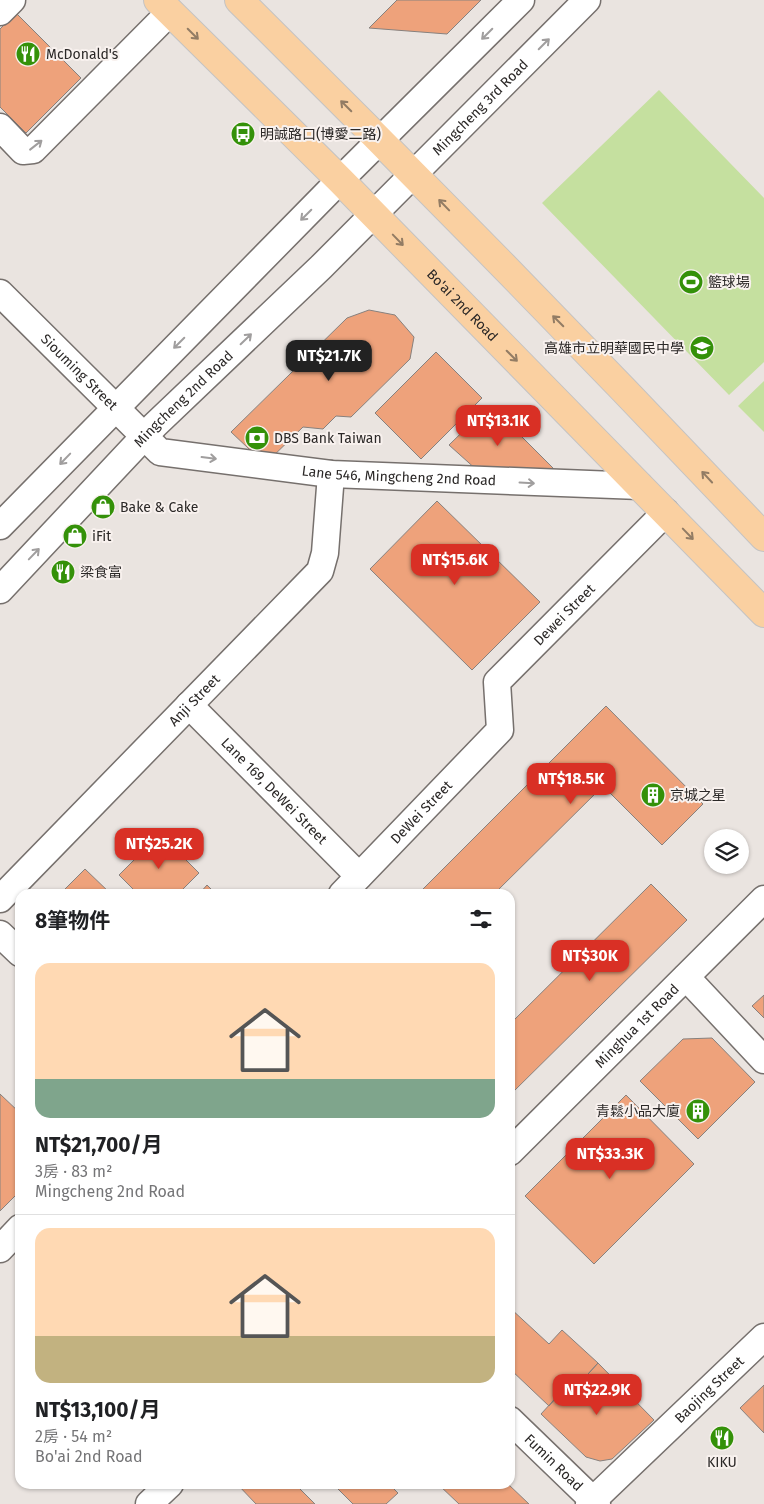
<!DOCTYPE html>
<html lang="zh-TW">
<head>
<meta charset="utf-8">
<style>
	:root { --surface:#fff; --page:#f2f2f2; --text:#202124; --muted:#757577; --line:#e0e0e0; --accent:#d93025 }
	body { margin:0; font-family:"Fira Sans","Noto Sans TC",sans-serif; background:var(--page); color:var(--text); height:100vh; display:flex; flex-direction:column; font-size:19px; white-space:nowrap }
	* { box-sizing:border-box; margin:0 }
	p { font-size:16px; color:var(--muted) }
	.icon { flex:none; width:28px; height:28px; fill:none; stroke:currentColor; stroke-width:2; stroke-linecap:round; stroke-linejoin:round }
	.map { position:relative; flex:1; overflow:hidden }
	.drawer { position:absolute; left:15px; top:889px; width:500px; height:600px; display:flex; flex-direction:column; background:var(--surface); border-radius:15px; box-shadow:0 1px 4px #0004 }
	.drawer>* { flex:none }
	.buttons { position:absolute; left:704px; top:829px; display:grid; gap:10px }
	.buttons a { display:grid; place-items:center; width:45px; height:45px; border-radius:50%; background:var(--surface); box-shadow:0 1px 4px #0004; font-size:25px }
	.price { position:absolute; translate:-50% -42px; padding:0 11px; border-radius:10px; background:var(--accent); color:#fff; font-size:16px; line-height:32px; filter:drop-shadow(0 1px 2px #0008) }
	.price::after { content:''; position:absolute; left:50%; top:30px; width:15px; height:11px; margin-left:-8px; background:inherit; clip-path:polygon(0 0,100% 0,50% 100%) }
	.price.active { background:#222; color:#fff }
	ul { padding:0; list-style:none }
	li { display:grid; align-content:center; gap:10px; height:265px; padding:0 20px }
	li+li { border-top:1px solid var(--line) }
	li span { display:grid; place-items:center; height:155px; border-radius:15px; color:#555 }
	li>.icon { margin-inline-start:auto }
	span .icon { width:90px; height:90px; fill:#fffc; stroke-width:1 }
	li b { font-size:21px }
	h2 { display:flex; justify-content:space-between; align-items:center; height:60px; padding:0 20px; font-size:21px }
	.map>svg:first-child { display:block }
	.park { fill:#c5e09f }
	.building { fill:#eea27b; stroke:#87817e }
	.lines { fill:none; stroke-linecap:round; stroke-linejoin:round }
	.minor-casing { stroke:#76706d; stroke-width:29 }
	.major-casing { stroke:#c4c3c3; stroke-width:30 }
	.minor { stroke:#fff; stroke-width:26 }
	.major { stroke:#fad0a1; stroke-width:28 }
	.oneway { stroke:#927c64 }
	.oneway2 { stroke:#a09e9e }
	.labels { text-anchor:middle; dominant-baseline:central; stroke-width:4; stroke-linejoin:round; paint-order:stroke }
	.poi-label { font-size:14px; fill:#2b2827; stroke:#f8f1ee; text-anchor:start }
	.street-label { font-size:14px; fill:#2b2827; stroke:#f8f1ee }
</style>
</head>
<body>
<div class="map">
<svg width="764" height="1504" viewBox="0 0 764 1504">
	<rect width="100%" height="100%" fill="#eae4e0"/>
	<path class="park" d="M659,90L764,198V362L729,395L542,203Z
		M764,381V432L738,406Z"/>
	<path class="building" d="M397,0H481L447,34L369,28Z
		M16,13L81,78L26,133L0,107V29Z
		M369,310L395,315L414,337L410,359L351,417L336,416L323,429L303,427L265,464L231,432L347,318Z
		M436,352L482,398L421,459L375,413Z
		M490,405L557,472L478,471L449,445Z
		M437,501L540,602L472,670L370,569Z
		M606,706L703,804L662,845L603,786L494,894H418Z
		M160,834L199,873L178,894H138L119,875Z
		M85,869L111,894H60Z
		M651,884L687,920L510,1095V1024Z
		M207,885L216,894H199Z
		M764,995V1018L752,1006Z
		M712,1038L755,1082L698,1139L640,1081L683,1039Z
		M0,1094L20,1113V1191L0,1211Z
		M626,1095L694,1164L594,1264L525,1196Z
		M510,1308L549,1344L562,1330L598,1363L579,1384L573,1379L549,1406L510,1369Z
		M598,1363L654,1420L612,1459L600,1461L586,1457L541,1414L573,1379L579,1384Z
		M764,1385V1433L740,1408Z
		M237,1484H295L315,1504H256Z
		M333,1484H389L398,1493L386,1504H353Z
		M438,1484H508L529,1504H459Z"/>
	<g class="lines">
		<defs>
			<g id="minor">
				<path d="M0,12L12,0"/>
				<path d="M0,127L23,151L33,150L170,12"/>
				<path id="s1" d="M0,293L160,452L331,474L640,486"/>
				<path d="M0,526L340,180L521,0"/>
				<path id="s2" d="M0,590L155,425L321,267L587,0"/>
				<path id="s3" d="M189,705L359,876"/>
				<path id="s4" d="M342,894L500,730L497,682L666,512"/>
				<path id="s5" d="M0,899L320,571L325,553L331,474"/>
				<path d="M0,934L20,953"/>
				<path d="M686,977L764,1060"/>
				<path id="s6" d="M510,1152L764,899"/>
				<path d="M0,1249L20,1228"/>
				<path id="s7" d="M510,1420L597,1504"/>
				<path d="M149,1504L170,1484"/>
				<path id="s8" d="M589,1504L764,1337"/>
			</g>
			<g id="major">
				<path id="s9" d="M158,0L340,180L764,613"/>
				<path d="M239,0C417,176 592,355 764,537"/>
			</g>
		</defs>
		<use href="#minor" class="minor-casing"/>
		<use href="#major" class="major-casing"/>
		<use href="#minor" class="minor"/>
		<use href="#major" class="major"/>
	</g>
	<defs><path id="oneway-shaft" d="M-6 0H5M1.5-3L5.5 0L1.5 3" fill="none" stroke-width="1.6" stroke-linecap="round" stroke-linejoin="round" transform="scale(1.25)"/></defs>
	<g class="oneway">
		<use href="#oneway-shaft" transform="translate(193 34) rotate(45)"/>
		<use href="#oneway-shaft" transform="translate(346 106) rotate(-135)"/>
		<use href="#oneway-shaft" transform="translate(444 205) rotate(-134)"/>
		<use href="#oneway-shaft" transform="translate(398 240) rotate(46)"/>
		<use href="#oneway-shaft" transform="translate(558 321) rotate(-135)"/>
		<use href="#oneway-shaft" transform="translate(512 356) rotate(45)"/>
		<use href="#oneway-shaft" transform="translate(707 477) rotate(-133)"/>
		<use href="#oneway-shaft" transform="translate(688 534) rotate(46)"/>
	</g>
	<g class="oneway2">
		<use href="#oneway-shaft" transform="translate(487 34) rotate(135)"/>
		<use href="#oneway-shaft" transform="translate(544 44) rotate(-45)"/>
		<use href="#oneway-shaft" transform="translate(36 145) rotate(-38)"/>
		<use href="#oneway-shaft" transform="translate(306 215) rotate(135)"/>
		<use href="#oneway-shaft" transform="translate(246 339) rotate(-44)"/>
		<use href="#oneway-shaft" transform="translate(179 343) rotate(135)"/>
		<use href="#oneway-shaft" transform="translate(209 458) rotate(7)"/>
		<use href="#oneway-shaft" transform="translate(65 459) rotate(134)"/>
		<use href="#oneway-shaft" transform="translate(527 483) rotate(3)"/>
		<use href="#oneway-shaft" transform="translate(34 554) rotate(-46)"/>
	</g>
	<defs>
		<symbol id="restaurant-disc" viewBox="-11 -11 22 22"><circle r="9.5" fill="#349109" stroke="#f8f1ee"/><path d="M-5-6h1v4h1v-4h1v4h1v-4h1v5L-1.5 .5V6h-2V.5L-5-1ZM5-6V6H3V1.5H1.5Q1.5-4 5-6Z" fill="#fff"/></symbol>
		<symbol id="bus-disc" viewBox="-11 -11 22 22"><circle r="9.5" fill="#349109" stroke="#f8f1ee"/><path d="M-5-6H5V4H4V6H2V4H-2V6H-4V4H-5ZM-3.5-4V0h7V-4ZM-3.5 1.2v1.5H-2V1.2ZM2 1.2v1.5H3.5V1.2Z" fill="#fff"/></symbol>
		<symbol id="stadium-disc" viewBox="-11 -11 22 22"><circle r="9.5" fill="#349109" stroke="#f8f1ee"/><path d="M0-5a6.5 5 0 1 0 0 10a6.5 5 0 1 0 0-10ZM-3.5-1.8h7v3.6h-7Z" fill="#fff"/></symbol>
		<symbol id="school-disc" viewBox="-11 -11 22 22"><circle r="9.5" fill="#349109" stroke="#f8f1ee"/><path d="M0-5L7-2L0 1L-7-2ZM-4 1L0 2.5L4 1V4Q0 6-4 4Z" fill="#fff"/></symbol>
		<symbol id="bank-disc" viewBox="-11 -11 22 22"><circle r="9.5" fill="#349109" stroke="#f8f1ee"/><path d="M-6-4H6V4H-6ZM0-2.3a2.3 2.3 0 1 0 0 4.6a2.3 2.3 0 1 0 0-4.6Z" fill="#fff"/></symbol>
		<symbol id="shop-disc" viewBox="-11 -11 22 22"><circle r="9.5" fill="#349109" stroke="#f8f1ee"/><path d="M-5-2.5h2.3a2.7 3.5 0 0 1 5.4 0H5L5.5 6h-11ZM-1.5-2.5h3a1.5 2.3 0 0 0-3 0Z" fill="#fff"/></symbol>
		<symbol id="building-disc" viewBox="-11 -11 22 22"><circle r="9.5" fill="#349109" stroke="#f8f1ee"/><path d="M-4-6H4V6H1V3H-1V6H-4ZM-2.5-4.3h1.7v1.8h-1.7ZM.8-4.3h1.7v1.8H.8ZM-2.5-1h1.7V.8h-1.7ZM.8-1h1.7V.8H.8Z" fill="#fff"/></symbol>
	</defs>
	<g fill-rule="evenodd">
		<use href="#restaurant-disc" x="14" y="40" width="28" height="28"/>
		<use href="#bus-disc" x="229" y="120" width="28" height="28"/>
		<use href="#stadium-disc" x="677" y="268" width="28" height="28"/>
		<use href="#school-disc" x="688" y="334" width="28" height="28"/>
		<use href="#bank-disc" x="243" y="424" width="28" height="28"/>
		<use href="#shop-disc" x="89" y="493" width="28" height="28"/>
		<use href="#shop-disc" x="61" y="522" width="28" height="28"/>
		<use href="#restaurant-disc" x="49" y="558" width="28" height="28"/>
		<use href="#building-disc" x="639" y="781" width="28" height="28"/>
		<use href="#building-disc" x="684" y="1097" width="28" height="28"/>
		<use href="#restaurant-disc" x="708" y="1424" width="28" height="28"/>
	</g>
	<g class="labels">
		<g class="poi-label">
			<text x="46" y="54">McDonald's</text>
			<text x="260" y="134">明誠路口(博愛二路)</text>
			<text x="708" y="282">籃球場</text>
			<text x="684" y="348" text-anchor="end">高雄市立明華國民中學</text>
			<text x="274" y="438">DBS Bank Taiwan</text>
			<text x="120" y="507">Bake &amp; Cake</text>
			<text x="92" y="536">iFit</text>
			<text x="80" y="572">梁食富</text>
			<text x="670" y="795">京城之星</text>
			<text x="680" y="1111" text-anchor="end">青鬆小品大廈</text>
			<text x="722" y="1462" text-anchor="middle">KIKU</text>
		</g>
		<g class="street-label">
			<text stroke="none"><textPath href="#s2" startOffset="681">Mingcheng 3rd Road</textPath></text>
			<text stroke="none"><textPath href="#s9" startOffset="431">Bo'ai 2nd Road</textPath></text>
			<text stroke="none"><textPath href="#s1" startOffset="112">Siouming Street</textPath></text>
			<text stroke="none"><textPath href="#s2" startOffset="265">Mingcheng 2nd Road</textPath></text>
			<text stroke="none"><textPath href="#s1" startOffset="466">Lane 546, Mingcheng 2nd Road</textPath></text>
			<text stroke="none"><textPath href="#s4" startOffset="371">Dewei Street</textPath></text>
			<text stroke="none"><textPath href="#s5" startOffset="278">Anji Street</textPath></text>
			<text stroke="none"><textPath href="#s3" startOffset="121">Lane 169, DeWei Street</textPath></text>
			<text stroke="none"><textPath href="#s4" startOffset="114">DeWei Street</textPath></text>
			<text stroke="none"><textPath href="#s6" startOffset="179">Minghua 1st Road</textPath></text>
			<text stroke="none"><textPath href="#s8" startOffset="166">Baojing Street</textPath></text>
			<text stroke="none"><textPath href="#s7" startOffset="61">Fumin Road</textPath></text>
		</g>
	</g>
</svg>
<div class="buttons">
<a><svg class="icon" aria-label="layers" viewBox="0 0 24 24"><path d="M12 4l9 5-9 5-9-5zM3 14l9 5 9-5"/></svg></a>
</div>
<b class="price active" style="left:329px;top:382px">NT$21.7K</b>
<b class="price" style="left:498px;top:447px">NT$13.1K</b>
<b class="price" style="left:455px;top:586px">NT$15.6K</b>
<b class="price" style="left:571px;top:805px">NT$18.5K</b>
<b class="price" style="left:159px;top:870px">NT$25.2K</b>
<b class="price" style="left:590px;top:982px">NT$30K</b>
<b class="price" style="left:610px;top:1180px">NT$33.3K</b>
<b class="price" style="left:597px;top:1416px">NT$22.9K</b>
<section class="drawer">
<h2>8筆物件<svg class="icon" aria-label="filters" viewBox="0 0 24 24"><path d="M4 7h16M4 17h16"/><circle cx="9" cy="7" r="2"/><circle cx="15" cy="17" r="2"/></svg></h2>
<ul>
<li><span style="background:linear-gradient(#ffd9b3 75%,#7fa58c 0)"><svg class="icon" aria-label="home" viewBox="0 0 24 24"><path d="M3 11l9-7 9 7M6 9v11h12V9"/></svg></span><div><b>NT$21,700/月</b><p>3房 · 83 m²</p><p>Mingcheng 2nd Road</p></div></li>
<li><span style="background:linear-gradient(#ffd9b3 70%,#c2b280 0)"><svg class="icon" aria-label="home" viewBox="0 0 24 24"><path d="M3 11l9-7 9 7M6 9v11h12V9"/></svg></span><div><b>NT$13,100/月</b><p>2房 · 54 m²</p><p>Bo'ai 2nd Road</p></div></li>
</ul>
</section>
</div>
</body>
</html>
